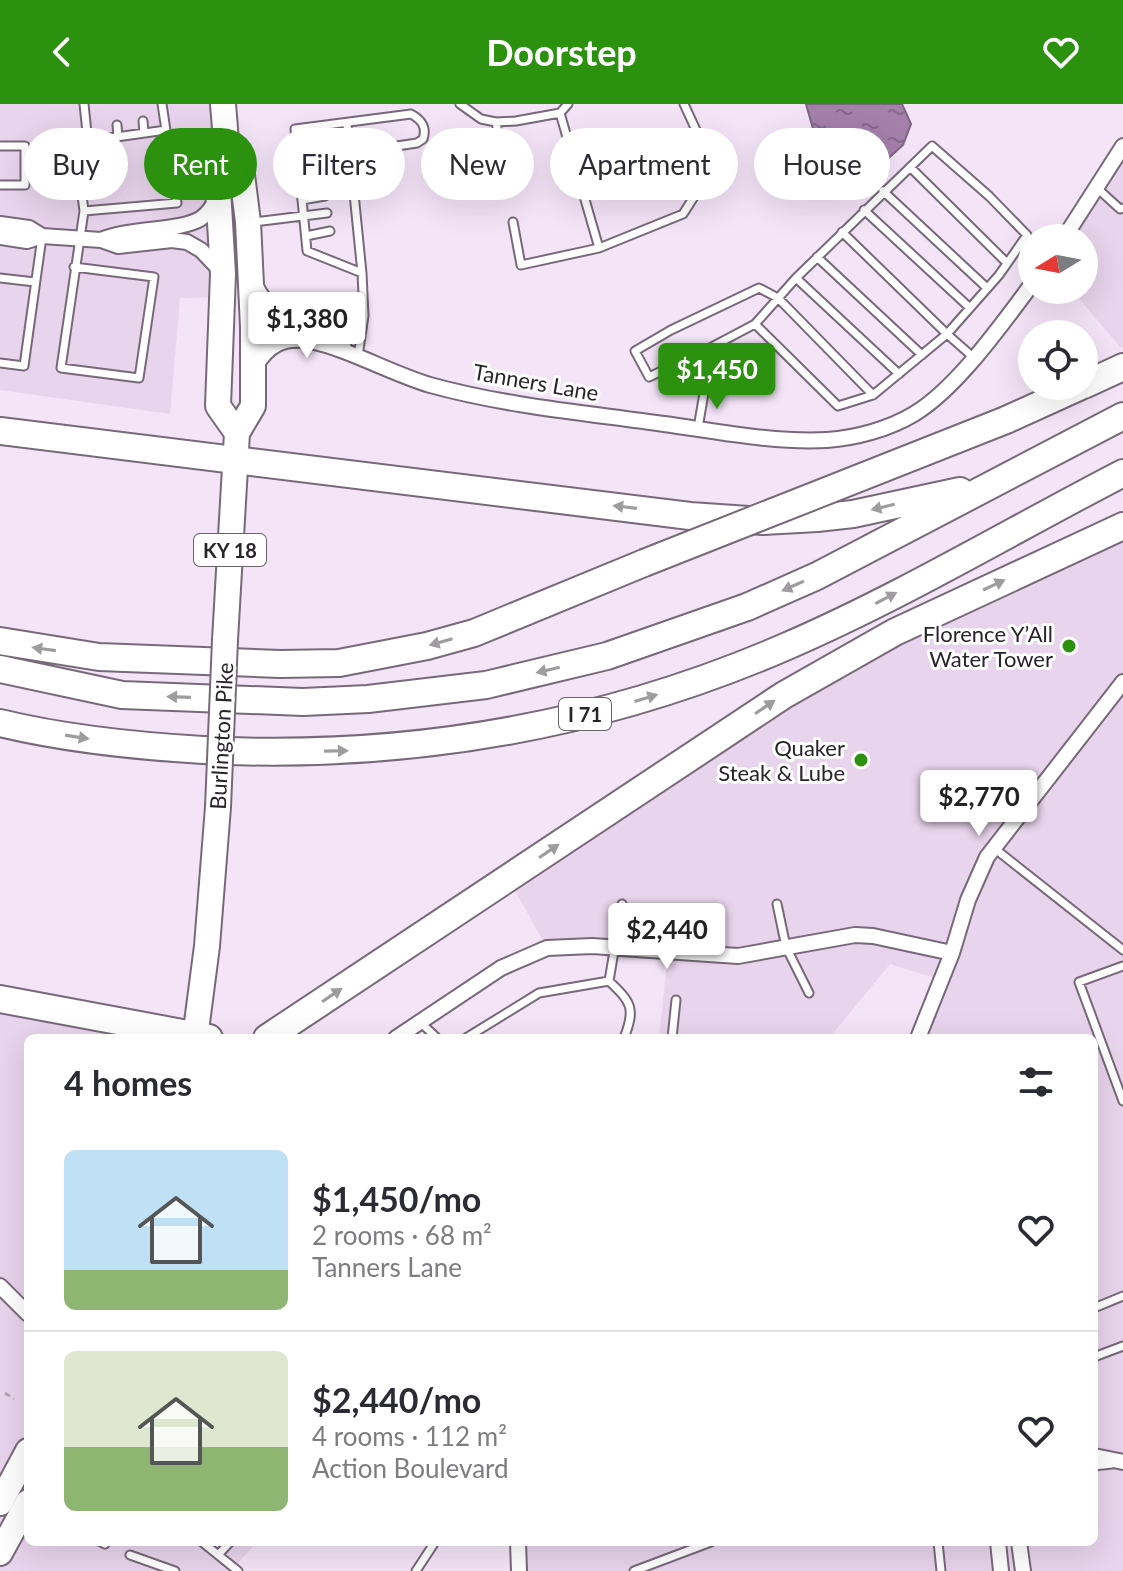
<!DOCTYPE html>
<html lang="en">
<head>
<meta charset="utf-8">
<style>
	:root { --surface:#fff; --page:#f2f2f3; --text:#2b2b33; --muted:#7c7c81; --line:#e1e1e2; --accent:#2d9110 }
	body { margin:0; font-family:Lato,sans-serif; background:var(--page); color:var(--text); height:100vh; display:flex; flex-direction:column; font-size:30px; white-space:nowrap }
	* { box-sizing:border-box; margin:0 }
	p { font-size:26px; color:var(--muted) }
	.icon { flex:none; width:44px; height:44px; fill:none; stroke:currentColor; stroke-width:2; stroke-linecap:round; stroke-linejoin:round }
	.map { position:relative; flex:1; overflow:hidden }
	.panel { position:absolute; left:24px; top:930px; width:1074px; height:512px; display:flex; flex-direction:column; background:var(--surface); border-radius:12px; box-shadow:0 8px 32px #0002 }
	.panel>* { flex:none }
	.hud { position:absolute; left:24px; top:24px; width:1076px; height:72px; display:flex; gap:16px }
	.needle { width:52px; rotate:260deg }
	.tools { position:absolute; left:1018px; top:120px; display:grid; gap:16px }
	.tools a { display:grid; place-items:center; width:80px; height:80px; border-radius:50%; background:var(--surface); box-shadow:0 8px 32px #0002; font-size:40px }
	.price { position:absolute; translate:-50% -68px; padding:0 18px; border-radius:8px; background:#fff; color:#222; font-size:26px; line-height:52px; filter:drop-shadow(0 2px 4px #0008) }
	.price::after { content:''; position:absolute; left:50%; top:48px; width:24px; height:18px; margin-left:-12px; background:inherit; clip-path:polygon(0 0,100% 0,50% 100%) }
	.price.on { background:var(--accent); color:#fff }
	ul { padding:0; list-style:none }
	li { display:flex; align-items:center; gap:24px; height:200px; padding:0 40px }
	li+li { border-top:2px solid var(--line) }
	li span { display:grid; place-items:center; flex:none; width:224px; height:160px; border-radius:12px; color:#555 }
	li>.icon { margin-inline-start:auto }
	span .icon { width:96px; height:96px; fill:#fffc; stroke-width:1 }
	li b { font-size:34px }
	h2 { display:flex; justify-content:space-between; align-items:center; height:96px; padding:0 40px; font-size:34px }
	.tag { padding:0 28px; border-radius:36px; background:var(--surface); box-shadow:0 8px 32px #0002; font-size:28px; line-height:72px }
	.tag.on { background:var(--accent); color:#fff }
	header { display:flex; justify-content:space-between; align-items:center; height:104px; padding:0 40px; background:var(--accent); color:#fff; font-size:36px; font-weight:700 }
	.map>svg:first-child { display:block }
	.built { fill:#e8d4ec }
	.water { fill:url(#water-ripples); stroke:#7f6484; stroke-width:2 }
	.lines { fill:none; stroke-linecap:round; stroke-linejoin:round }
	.service-casing { stroke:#776979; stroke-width:11 }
	.minor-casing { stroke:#776979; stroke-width:18 }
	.primary-casing { stroke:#776979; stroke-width:28 }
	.motorway-casing { stroke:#776979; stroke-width:30 }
	.path { stroke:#b3a7b6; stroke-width:3; stroke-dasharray:6 4; stroke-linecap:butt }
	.service { stroke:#fff; stroke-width:7 }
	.minor { stroke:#fff; stroke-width:14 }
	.primary { stroke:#fff; stroke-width:24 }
	.motorway { stroke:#fff; stroke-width:26 }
	.primary-bridge-casing { stroke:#776979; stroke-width:28; stroke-linecap:butt }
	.motorway-bridge-casing { stroke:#776979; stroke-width:30; stroke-linecap:butt }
	.primary-bridge { stroke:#fff; stroke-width:24 }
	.motorway-bridge { stroke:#fff; stroke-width:26 }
	.oneway { fill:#9f9c9f }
	.poi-dot { fill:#2d9110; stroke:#fff; stroke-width:3 }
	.labels { text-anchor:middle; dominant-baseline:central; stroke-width:6; stroke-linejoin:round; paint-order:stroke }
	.shield { fill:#fff; stroke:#69656a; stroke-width:2 }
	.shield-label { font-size:20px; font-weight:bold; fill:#29232a }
	.street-label { font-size:22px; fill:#29232a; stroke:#fff }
	.poi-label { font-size:22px; fill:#29232a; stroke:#fff; text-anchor:end }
</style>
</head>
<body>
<header><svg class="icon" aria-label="back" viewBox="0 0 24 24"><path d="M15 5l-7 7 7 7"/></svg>Doorstep<svg class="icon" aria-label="heart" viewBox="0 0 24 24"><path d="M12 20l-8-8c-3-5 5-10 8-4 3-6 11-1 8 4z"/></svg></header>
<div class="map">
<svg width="1123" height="1467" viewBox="0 0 1123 1467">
	<defs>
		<pattern id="water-ripples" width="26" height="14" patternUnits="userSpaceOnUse" patternTransform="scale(2)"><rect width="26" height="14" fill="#a480ab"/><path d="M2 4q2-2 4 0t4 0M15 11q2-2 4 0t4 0" fill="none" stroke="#86688b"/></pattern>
	</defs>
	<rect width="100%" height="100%" fill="#f3e4f7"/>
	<path class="built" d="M0,0H223L236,193L180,194L170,310L0,286Z
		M1123,42V243L1121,244L1072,186H1084V134H1064Z
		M1123,422V1467H511L518,1464V1438H1094V934H918L941,876L890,860L829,934H659L668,848L547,844L508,774L784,591Z
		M0,895L209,934H28V1438H257L231,1467H0Z"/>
	<path class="water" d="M806,0H902L911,20L903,41L857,83L841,85L828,78Z"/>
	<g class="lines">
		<defs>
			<path id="service" d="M460,0L481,15L496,18L516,17L560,9L568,0
				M560,9L599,144L683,110L713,63L684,0
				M143,17L144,29
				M496,18L503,61
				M347,20L362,169L364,212L358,252
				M117,21L118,33
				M88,37L166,26
				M0,42H25V81H0
				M350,49L417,39L423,35C427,23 422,16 411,10L295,25L307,147L362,169
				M910,63L1007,159
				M300,71L352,64
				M1097,84L1120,105L1123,104
				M883,87L987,184
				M302,96L325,92
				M864,106L970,204
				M84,107L79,69L89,48L84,0
				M254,118L327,109
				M513,118L521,161L599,144
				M306,132L330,127
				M817,153L922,251
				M74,163L154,173L139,274L61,264L84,107L177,99L162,0
				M0,174L35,178
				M796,174L899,270
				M755,220L838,302L873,291L947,230L973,253
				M704,247L755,220L796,174L932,42L989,92L1027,131L999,171L947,230L842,128
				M0,259L24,262L42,133
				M698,324L709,260L704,247L649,273L635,247L671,226L759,184L778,194L873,291
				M994,744L1123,846
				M622,800L609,877C631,898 636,904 624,934
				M777,800L786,843L809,889
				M1123,862L1079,878L1123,997
				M420,918L437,934
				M466,934L539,889L609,877
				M672,934L676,896
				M1094,1204L1123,1192
				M1094,1253L1123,1242
				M1094,1362L1112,1360
				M101,1438L105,1440
				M202,1438L238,1467
				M938,1438L941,1467
				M130,1451L175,1467
				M218,1451L230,1438
				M416,1467L435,1438
				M634,1467L711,1438"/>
			<path id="minor" d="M0,120L29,124L42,132
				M0,133L27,137L42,132L101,136L118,142L172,136L187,138L201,146L221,167
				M1064,134L1123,42
				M101,136C129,124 180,127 200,115C208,110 212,104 216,95
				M256,182C267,208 290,209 313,221C324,227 334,237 344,244
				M255,263C268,241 284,232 310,237C349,245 390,269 430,281C506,302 586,309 664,320C715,327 775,339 827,336C856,334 889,325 914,310C957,284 1002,220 1032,180
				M396,934L501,864L547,844L592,842L738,852L855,831L873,832L952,849
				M918,934L952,849L968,796L987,753L1123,578
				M0,1182L28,1210
				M1094,1352L1123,1358
				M518,1438L519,1467
				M998,1438L1001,1467
				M1019,1438L1023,1467"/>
			<path id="primary" d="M223,0L226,37L217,67L223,170L218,302L237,329
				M225,536L237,329L253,302V223L248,118L241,63L226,37
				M195,934L207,842L218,703
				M0,1399L28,1347
				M0,1449L28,1398"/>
			<path id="motorway" d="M1084,281L1123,263
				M1006,316L1081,282
				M0,327L690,412L763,417L817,414L853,410L960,387
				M0,537L99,553L280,560L339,559L427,542L474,529L644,459
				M0,565L122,591L303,598L368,595L486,581L607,552L747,503L817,472L1123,312
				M0,619C66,635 135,642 203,646C404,656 600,623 785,543C901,493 1011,427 1123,369
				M0,895L209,934
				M267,934L784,591L895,528L1123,422"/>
		</defs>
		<use href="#service" class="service-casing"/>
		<use href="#minor" class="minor-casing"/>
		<use href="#primary" class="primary-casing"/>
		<use href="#motorway" class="motorway-casing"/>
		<path class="path" d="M5,1289L14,1295"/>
		<use href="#service" class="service"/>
		<use href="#minor" class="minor"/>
		<use href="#primary" class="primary"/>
		<use href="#motorway" class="motorway"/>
		<defs>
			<path id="primary-bridge" d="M218,703L225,536"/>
			<path id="motorway-bridge" d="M644,459L1006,316"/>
		</defs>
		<use href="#primary-bridge" class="primary-bridge-casing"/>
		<use href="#motorway-bridge" class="motorway-bridge-casing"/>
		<use href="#primary-bridge" class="primary-bridge"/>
		<use href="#motorway-bridge" class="motorway-bridge"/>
	</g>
	<defs><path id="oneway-solid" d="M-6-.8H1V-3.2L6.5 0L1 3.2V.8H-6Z" transform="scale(2)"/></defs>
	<g class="oneway">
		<use href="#oneway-solid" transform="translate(625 403) rotate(-173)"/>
		<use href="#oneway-solid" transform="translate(883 403) rotate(167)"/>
		<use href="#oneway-solid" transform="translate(994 481) rotate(-25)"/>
		<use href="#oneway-solid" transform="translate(793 482) rotate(156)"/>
		<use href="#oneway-solid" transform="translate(886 494) rotate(-28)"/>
		<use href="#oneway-solid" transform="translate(441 538) rotate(164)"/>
		<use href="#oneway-solid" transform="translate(44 545) rotate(-172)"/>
		<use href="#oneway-solid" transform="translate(548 566) rotate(167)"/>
		<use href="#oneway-solid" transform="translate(179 593) rotate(-178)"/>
		<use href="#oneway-solid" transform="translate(646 594) rotate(-17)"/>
		<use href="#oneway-solid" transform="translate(765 603) rotate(-34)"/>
		<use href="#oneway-solid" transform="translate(77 633) rotate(9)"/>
		<use href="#oneway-solid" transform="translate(336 647) rotate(-1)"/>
		<use href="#oneway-solid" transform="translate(549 747) rotate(-34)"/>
		<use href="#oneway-solid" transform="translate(332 891) rotate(-34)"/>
	</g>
	<g class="poi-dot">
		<circle cx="1069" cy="542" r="8"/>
		<circle cx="861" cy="656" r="8"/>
	</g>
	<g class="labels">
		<g class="shield">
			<rect x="194" y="430" width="72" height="32" rx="6"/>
			<rect x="559" y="594" width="52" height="32" rx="6"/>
		</g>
		<g class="shield-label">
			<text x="230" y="446">KY 18</text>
			<text x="585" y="610">I 71</text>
		</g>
		<g class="street-label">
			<text transform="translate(536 278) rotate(10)">Tanners Lane</text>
			<text transform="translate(221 632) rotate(-87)">Burlington Pike</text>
		</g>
		<g class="poi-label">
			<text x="1053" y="529">Florence Y’All<tspan x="1053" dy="25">Water Tower</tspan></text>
			<text x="845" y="643">Quaker<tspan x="845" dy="25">Steak &amp; Lube</tspan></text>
		</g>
	</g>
</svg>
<div class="tools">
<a><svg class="needle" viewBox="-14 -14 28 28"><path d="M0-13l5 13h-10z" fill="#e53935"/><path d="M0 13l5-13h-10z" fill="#7c7c81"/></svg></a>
<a><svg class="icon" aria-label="locate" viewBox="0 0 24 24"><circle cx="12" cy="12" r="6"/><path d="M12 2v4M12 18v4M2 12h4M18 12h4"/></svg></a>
</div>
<b class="price" style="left:307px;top:256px">$1,380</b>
<b class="price on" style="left:717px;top:307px">$1,450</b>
<b class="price" style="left:979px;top:734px">$2,770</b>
<b class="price" style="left:667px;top:867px">$2,440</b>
<div class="hud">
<a class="tag">Buy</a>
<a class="tag on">Rent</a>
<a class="tag">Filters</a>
<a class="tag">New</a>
<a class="tag">Apartment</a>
<a class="tag">House</a>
</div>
<section class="panel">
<h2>4 homes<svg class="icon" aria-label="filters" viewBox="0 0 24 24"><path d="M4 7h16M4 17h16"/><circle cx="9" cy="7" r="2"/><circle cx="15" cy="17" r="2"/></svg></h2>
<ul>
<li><span style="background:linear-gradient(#bfe0f5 75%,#8fb573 0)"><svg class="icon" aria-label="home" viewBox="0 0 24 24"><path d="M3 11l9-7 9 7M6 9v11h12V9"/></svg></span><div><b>$1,450/mo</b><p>2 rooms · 68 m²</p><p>Tanners Lane</p></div><svg class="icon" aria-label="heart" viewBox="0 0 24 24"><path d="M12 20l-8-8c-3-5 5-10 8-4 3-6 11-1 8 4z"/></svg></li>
<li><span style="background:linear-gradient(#dfe7d0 60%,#8fb573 0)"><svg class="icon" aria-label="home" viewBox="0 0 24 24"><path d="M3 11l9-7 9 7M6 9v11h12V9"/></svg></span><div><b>$2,440/mo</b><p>4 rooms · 112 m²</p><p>Action Boulevard</p></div><svg class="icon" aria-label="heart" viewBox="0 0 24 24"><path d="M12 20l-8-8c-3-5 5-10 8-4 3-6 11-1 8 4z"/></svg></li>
</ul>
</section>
</div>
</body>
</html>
